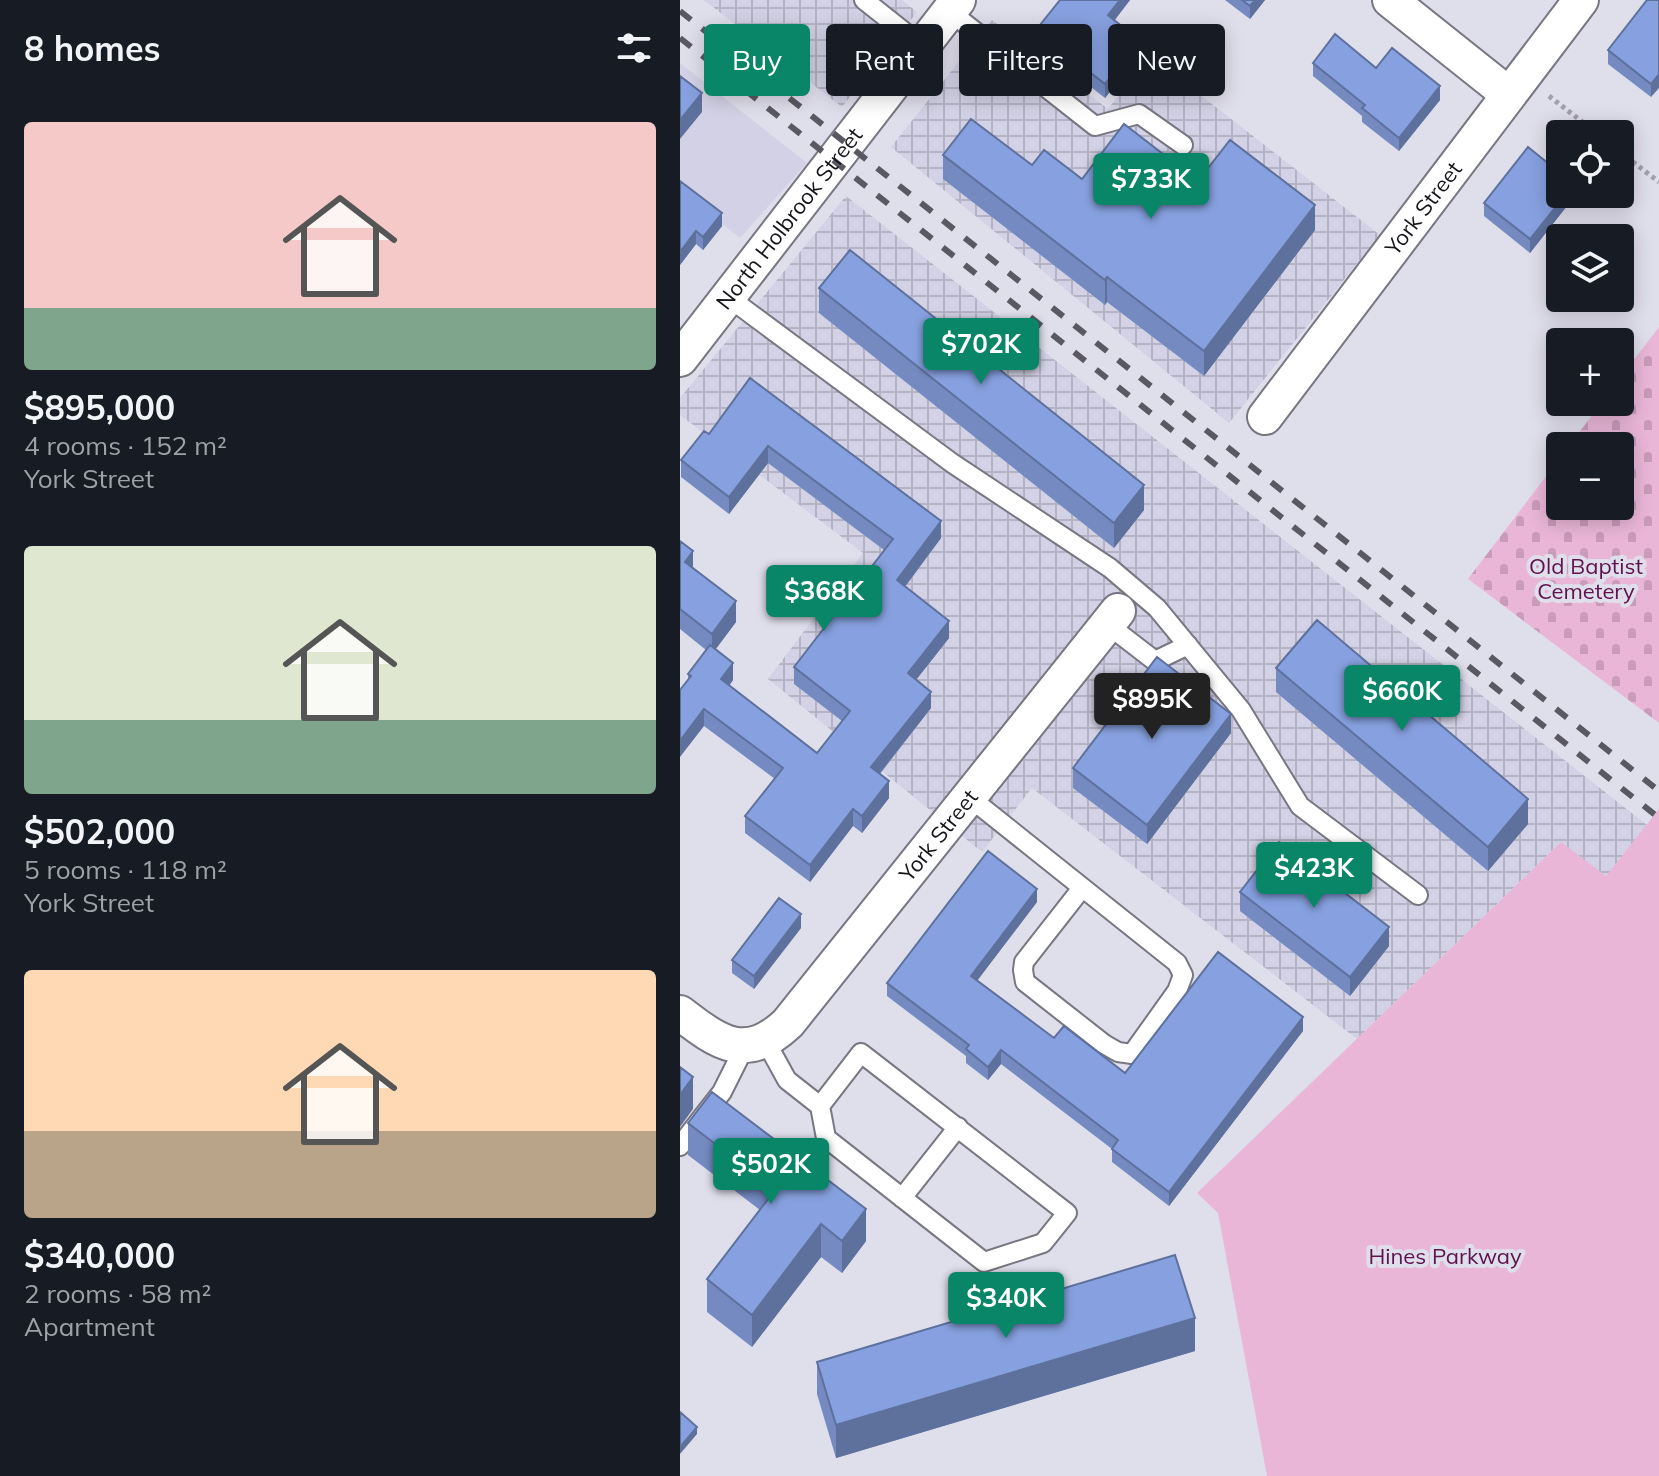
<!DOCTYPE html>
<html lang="en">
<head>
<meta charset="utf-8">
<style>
	:root { --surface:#171b24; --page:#242831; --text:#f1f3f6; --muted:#9ea1a6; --accent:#098667 }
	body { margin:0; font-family:Mulish,sans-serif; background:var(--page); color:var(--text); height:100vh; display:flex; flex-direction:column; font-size:30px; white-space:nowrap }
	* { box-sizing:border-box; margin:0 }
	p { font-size:26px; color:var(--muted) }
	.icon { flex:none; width:44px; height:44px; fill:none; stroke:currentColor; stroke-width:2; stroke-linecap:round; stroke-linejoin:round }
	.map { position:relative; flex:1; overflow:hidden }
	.side { display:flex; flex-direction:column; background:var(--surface); width:680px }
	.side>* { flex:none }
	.hud { position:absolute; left:24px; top:24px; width:760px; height:72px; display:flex; gap:16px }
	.buttons { position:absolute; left:866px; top:120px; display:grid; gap:16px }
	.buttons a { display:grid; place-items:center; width:88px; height:88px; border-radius:8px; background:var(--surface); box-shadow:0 4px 20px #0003; font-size:40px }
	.price { position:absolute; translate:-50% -68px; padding:0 18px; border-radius:8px; background:var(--accent); color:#fff; font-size:26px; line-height:52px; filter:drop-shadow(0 2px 4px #0008) }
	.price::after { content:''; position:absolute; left:50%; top:48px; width:24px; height:18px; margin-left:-12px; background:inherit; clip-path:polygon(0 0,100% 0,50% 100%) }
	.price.active { background:#222; color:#fff }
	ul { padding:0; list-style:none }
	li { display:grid; align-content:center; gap:16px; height:424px; padding:0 24px }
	li span { display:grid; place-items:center; height:248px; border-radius:8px; color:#555 }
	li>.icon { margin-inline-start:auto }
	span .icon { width:144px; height:144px; fill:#fffc; stroke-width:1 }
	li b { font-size:34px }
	h2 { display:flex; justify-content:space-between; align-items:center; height:96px; padding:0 24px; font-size:34px }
	.chip { padding:0 28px; border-radius:8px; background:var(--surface); box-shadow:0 4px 20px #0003; font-size:28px; line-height:72px }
	.chip.active { background:var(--accent); color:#fff }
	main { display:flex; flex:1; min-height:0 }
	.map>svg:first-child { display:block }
	.built { fill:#d3d1e5 }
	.industrial { fill:url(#industrial-grid) }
	.cemetery { fill:url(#cemetery-stones) }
	.green { fill:#eab6d8 }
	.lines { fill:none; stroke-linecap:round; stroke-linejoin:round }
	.service-casing { stroke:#777681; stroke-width:22 }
	.minor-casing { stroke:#777681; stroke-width:38 }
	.path { stroke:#a09faa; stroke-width:5; stroke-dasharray:4 4; stroke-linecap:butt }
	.service { stroke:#fff; stroke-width:18 }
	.minor { stroke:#fff; stroke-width:34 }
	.rail { stroke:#5a5961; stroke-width:6; stroke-dasharray:14 14; stroke-linecap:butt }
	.wall { fill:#748ac1 }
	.shaded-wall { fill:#5e719d }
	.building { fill:#87a1e0; stroke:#5e719d; stroke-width:2 }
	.labels { text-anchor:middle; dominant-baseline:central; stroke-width:8; stroke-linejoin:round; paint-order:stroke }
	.street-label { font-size:22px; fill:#151419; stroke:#dfdeeb }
	.park-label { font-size:22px; fill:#5f124c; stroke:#dfdeeb }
</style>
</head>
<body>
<main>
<section class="side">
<h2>8 homes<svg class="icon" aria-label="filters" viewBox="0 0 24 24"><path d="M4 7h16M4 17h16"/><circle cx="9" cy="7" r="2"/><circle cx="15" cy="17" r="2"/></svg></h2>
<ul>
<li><span style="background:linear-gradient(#f6c9c9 75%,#7fa58c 0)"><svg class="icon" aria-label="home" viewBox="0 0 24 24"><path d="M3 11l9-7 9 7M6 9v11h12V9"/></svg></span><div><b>$895,000</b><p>4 rooms · 152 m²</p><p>York Street</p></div></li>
<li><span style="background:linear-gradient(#dfe7d0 70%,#7fa58c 0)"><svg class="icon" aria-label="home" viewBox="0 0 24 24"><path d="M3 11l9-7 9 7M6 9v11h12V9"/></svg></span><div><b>$502,000</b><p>5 rooms · 118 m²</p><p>York Street</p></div></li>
<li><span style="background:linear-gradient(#ffd9b3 65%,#b9a48a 0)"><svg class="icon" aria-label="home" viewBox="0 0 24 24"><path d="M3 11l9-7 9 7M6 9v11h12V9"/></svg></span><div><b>$340,000</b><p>2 rooms · 58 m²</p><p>Apartment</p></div></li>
</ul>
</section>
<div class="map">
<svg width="979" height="1476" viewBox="0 0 979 1476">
	<defs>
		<pattern id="industrial-grid" width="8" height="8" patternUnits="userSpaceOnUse" patternTransform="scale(2)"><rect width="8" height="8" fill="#d3d1e5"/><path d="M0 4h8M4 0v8" fill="none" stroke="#b4b3c4"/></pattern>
		<pattern id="cemetery-stones" width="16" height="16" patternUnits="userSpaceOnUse" patternTransform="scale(2)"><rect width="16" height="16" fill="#eab6d8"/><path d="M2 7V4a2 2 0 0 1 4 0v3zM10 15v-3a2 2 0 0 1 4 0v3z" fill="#c89cb9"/></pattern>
	</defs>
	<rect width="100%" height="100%" fill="#dfdeeb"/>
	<path class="built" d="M0,63L127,163L60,238L0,190Z"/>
	<path class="industrial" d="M24,0H222L237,12L162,107Z
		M312,20L428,109L469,55L700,235L549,423L211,147Z
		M166,196L967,825L926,877L881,842L677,1039L352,788L302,852L88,679L183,553L0,415V398Z"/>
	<path class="cemetery" d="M979,327V723L788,579L880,458V506H940V446H889L922,402H940V378Z"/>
	<path class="green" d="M979,809V1476H587L538,1213L517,1193L881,842L926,876Z"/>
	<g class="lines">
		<defs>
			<path id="service" d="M184,0L242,46
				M269,11L415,126L459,114L503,145
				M48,297L272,463L430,568L477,608L561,710L620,806L738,895
				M427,624L475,661L508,645
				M289,797L497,963L503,975L497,991L452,1054L438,1052L424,1044L345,982L343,970L344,962L402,888
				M85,1040L107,1080L140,1106L146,1138L304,1262L363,1243L387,1213L181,1053L140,1106
				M0,1146L42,1092L66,1044
				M222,1198L278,1127"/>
			<g id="minor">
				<path d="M710,0L828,94"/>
				<path id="s1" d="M0,359L278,0"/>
				<path id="s2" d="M585,417L901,0"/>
				<path id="s3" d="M0,1013C39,1043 66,1063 108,1023L438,611"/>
			</g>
		</defs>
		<use href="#service" class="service-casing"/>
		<use href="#minor" class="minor-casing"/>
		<path class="path" d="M869,96L918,134
			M940,152L979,182"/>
		<use href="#service" class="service"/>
		<use href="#minor" class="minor"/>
		<path class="rail" d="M0,11L979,791
			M0,38L979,818"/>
	</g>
	<path class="wall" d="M380,0H450L434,20L460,54L425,98L356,44V30Z
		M545,0H585L570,19Z
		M979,0L971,97L928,64V50Z
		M633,63L696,68L760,100L719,151L682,122V116L633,76Z
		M263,155L352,165L402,179L518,181L635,230L524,376L427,302L425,305L263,179Z
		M0,181L42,226L23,250L16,244L0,265Z
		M894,194V197L850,253L804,216V203Z
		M139,288L464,510L434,548L139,313Z
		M70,378L261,538L225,587L269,638L236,680L251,708L200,774L209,798L182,833L173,826L130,882L65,833V816L95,779L24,726L8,679V674L26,650L0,629V541L13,568L56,622L35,650L53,680L49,686L137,753L162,721L114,684V667L204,550L88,463L49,514L1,477V460L29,434Z
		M596,668L848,824L808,871L596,692Z
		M551,733L467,844L393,788V768Z
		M560,892L709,946L670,996L560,911Z
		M357,902L297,980L374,1038L445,1073L623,1031L489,1206L432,1162V1149L321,1064L308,1080L286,1063V1056L207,996V983Z
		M121,928L74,989L52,973V960Z
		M8,1123L186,1241L162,1273L141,1257L72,1347L27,1312V1279L80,1210L8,1155Z
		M515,1351L156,1458L137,1394V1362Z"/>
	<path class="shaded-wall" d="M440,0H450L428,29V15Z
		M575,0H585L570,19V6Z
		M460,41V54L425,98V84Z
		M979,74V88L971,97V84Z
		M760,86V100L719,151V138Z
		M22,93V112L0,139V120Z
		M886,194H894V197L850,253V239Z
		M635,205V230L524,376V351Z
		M42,213V226L23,250V237Z
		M16,231V244L0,265V252Z
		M427,277V302L425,305V280Z
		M88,446V463L49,514V497Z
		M464,485V510L434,548V523Z
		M261,521V538L217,597V580Z
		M13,551V572L5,562Z
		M56,601V622L32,654V634Z
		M269,621V638L228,690V673Z
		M53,663V680L41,696V679Z
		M251,692V708L191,784V767Z
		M24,709V726L0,757V741Z
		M551,714V733L467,844V825Z
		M209,781V798L182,833V816Z
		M848,799V824L808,871V847Z
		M173,809V826L130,882V865Z
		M357,889V902L291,989V976Z
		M121,914V928L74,989V976Z
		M709,927V946L670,996V977Z
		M623,1017V1031L489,1206V1192Z
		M321,1050V1064L308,1080V1067Z
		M13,1077V1109L0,1127V1095Z
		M186,1209V1241L162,1273V1241Z
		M141,1224V1257L72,1347V1315Z
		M515,1318V1351L156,1458V1425Z
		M17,1427V1434L0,1454V1447Z"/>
	<path class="building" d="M380,0H440L428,15L460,41L425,84L356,30Z
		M562,0H575L570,6Z
		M967,0H979V74L971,84L928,50Z
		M655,34L696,68L712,48L760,86L719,138L682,108L685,105L633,63Z
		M0,76L22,93L0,120Z
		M291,119L352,165L364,150L402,179L444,124L518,181L550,140L635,205L524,351L427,277L425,280L263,155Z
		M848,147L880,173V194H886L850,239L804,203Z
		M0,181L42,213L23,237L16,231L0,252Z
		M170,250L464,485L434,523L139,288Z
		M70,378L261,521L217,580L269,621L228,673L251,692L191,767L209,781L182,816L173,809L130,865L65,816L103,768L24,709L0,741V690L11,676L8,674L30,645L53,663L41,679L137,753L170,711L114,667L213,539L88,446L49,497L1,460L24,431L29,434Z
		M0,541L13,551L5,562L56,601L32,634L0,609Z
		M637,620L848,799L808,847L596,668Z
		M477,657L551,714L467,825L393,768Z
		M599,842L709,927L670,977L560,892Z
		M308,851L357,889L291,976L374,1038L384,1026L445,1073L538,952L623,1017L489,1192L432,1149L438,1140L321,1050L308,1067L286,1049L289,1045L207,983Z
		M99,898L121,914L74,976L52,960Z
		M0,1067L13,1077L0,1095Z
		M32,1092L186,1209L162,1241L141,1224L72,1315L27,1279L95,1190L8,1123Z
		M495,1255L515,1318L156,1425L137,1362Z
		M0,1412L17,1427L0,1447Z"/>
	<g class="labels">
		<g class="street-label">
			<text stroke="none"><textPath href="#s2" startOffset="262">York Street</textPath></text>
			<text stroke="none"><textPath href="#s1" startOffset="178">North Holbrook Street</textPath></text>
			<text stroke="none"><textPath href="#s3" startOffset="364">York Street</textPath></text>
		</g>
		<g class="park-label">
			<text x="906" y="566">Old Baptist<tspan x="906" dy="25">Cemetery</tspan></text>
			<text x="765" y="1256">Hines Parkway</text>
		</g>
	</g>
</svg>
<div class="buttons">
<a><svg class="icon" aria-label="locate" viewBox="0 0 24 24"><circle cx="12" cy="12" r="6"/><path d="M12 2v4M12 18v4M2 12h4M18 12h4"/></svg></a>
<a><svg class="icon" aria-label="layers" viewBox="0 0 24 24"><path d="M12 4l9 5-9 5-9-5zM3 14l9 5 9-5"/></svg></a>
<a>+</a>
<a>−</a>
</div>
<b class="price" style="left:471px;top:221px">$733K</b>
<b class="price" style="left:301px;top:386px">$702K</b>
<b class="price" style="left:144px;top:633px">$368K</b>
<b class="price" style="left:722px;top:733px">$660K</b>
<b class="price active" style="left:472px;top:741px">$895K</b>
<b class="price" style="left:634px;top:910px">$423K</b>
<b class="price" style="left:91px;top:1206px">$502K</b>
<b class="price" style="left:326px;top:1340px">$340K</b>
<div class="hud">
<a class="chip active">Buy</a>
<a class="chip">Rent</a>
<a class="chip">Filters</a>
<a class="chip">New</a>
</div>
</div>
</main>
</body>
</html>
